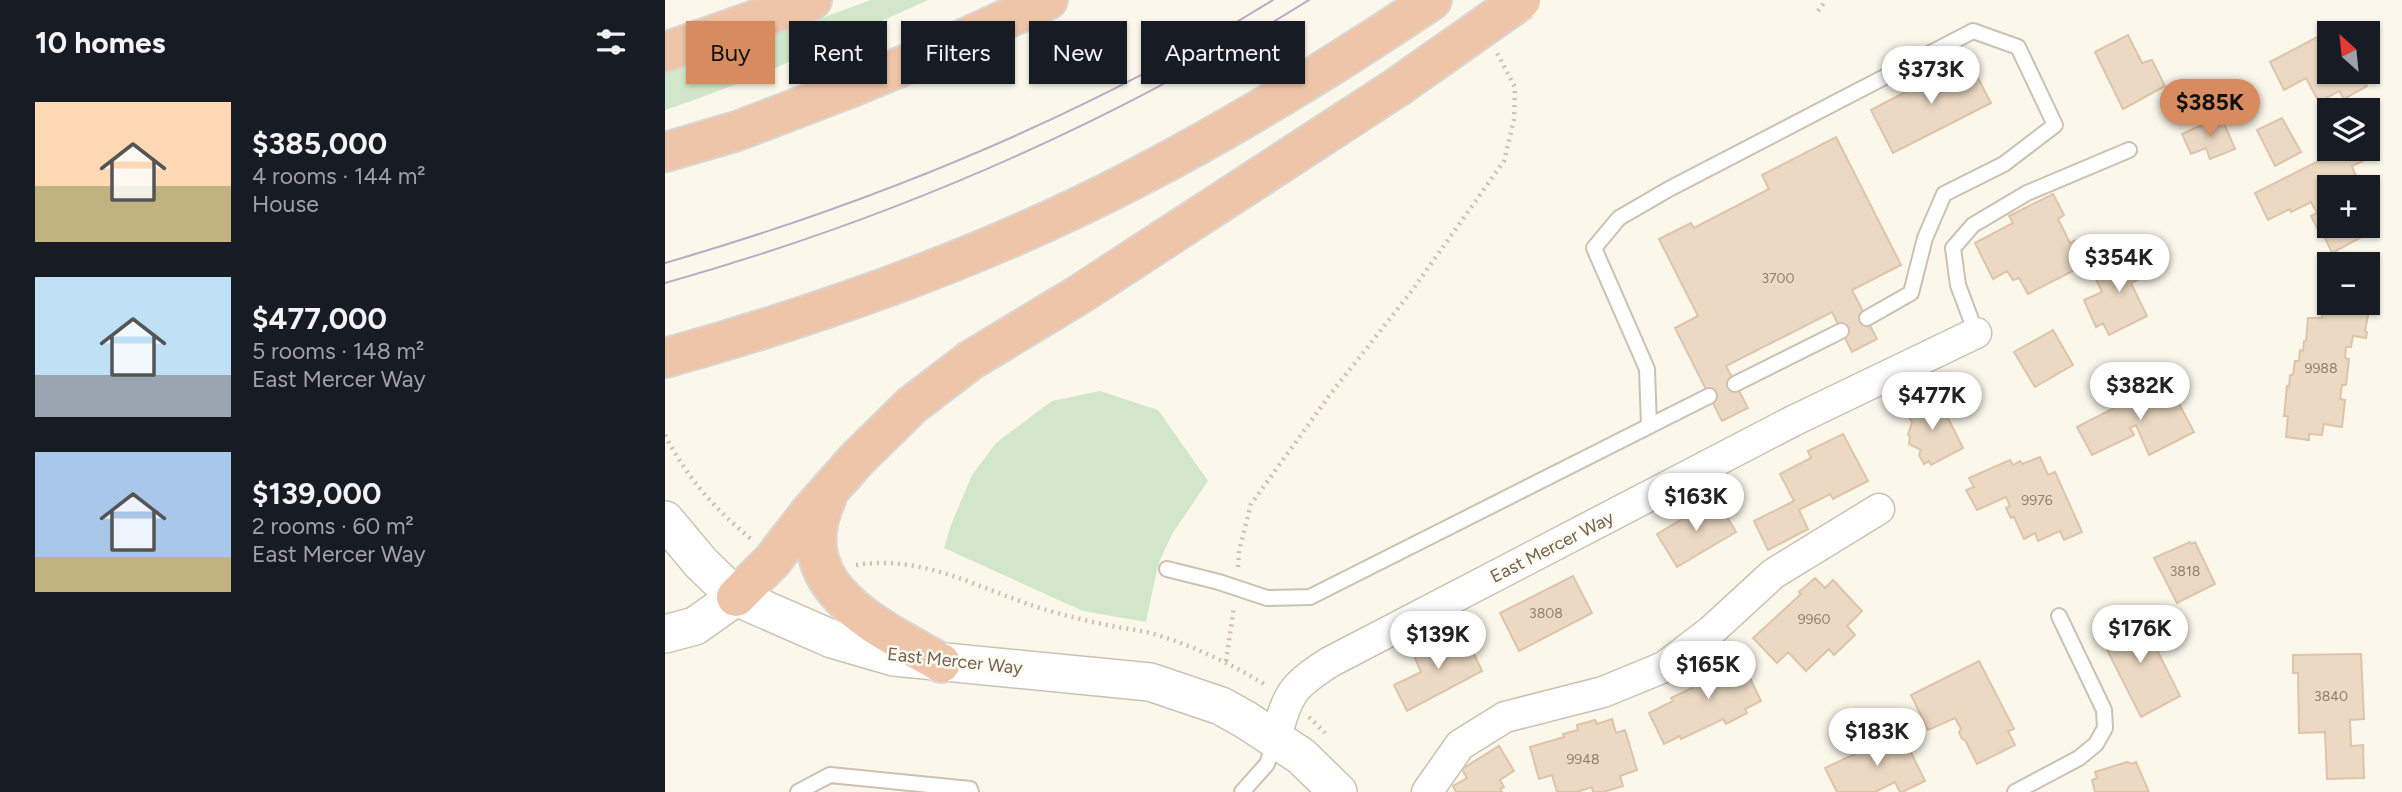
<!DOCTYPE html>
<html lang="en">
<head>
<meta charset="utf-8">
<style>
	:root { --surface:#171b24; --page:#20242c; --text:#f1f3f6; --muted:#9ea1a6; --accent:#d78b5e }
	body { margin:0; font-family:Figtree,sans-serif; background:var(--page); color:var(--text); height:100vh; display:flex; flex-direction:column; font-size:26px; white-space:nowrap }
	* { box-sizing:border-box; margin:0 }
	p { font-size:23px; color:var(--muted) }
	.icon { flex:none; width:38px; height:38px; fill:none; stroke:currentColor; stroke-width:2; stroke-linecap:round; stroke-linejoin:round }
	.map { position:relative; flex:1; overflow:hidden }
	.drawer { display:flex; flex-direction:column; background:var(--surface); width:665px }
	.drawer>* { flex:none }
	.guide { position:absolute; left:21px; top:21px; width:665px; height:63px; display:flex; gap:14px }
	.needle { width:46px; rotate:333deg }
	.fabs { position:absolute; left:1652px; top:21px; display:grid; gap:14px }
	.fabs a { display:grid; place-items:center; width:63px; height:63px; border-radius:0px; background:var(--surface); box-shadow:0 2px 5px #0004; font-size:35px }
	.price { position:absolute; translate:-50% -60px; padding:0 16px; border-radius:24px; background:#fff; color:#222; font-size:23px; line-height:46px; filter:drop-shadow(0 2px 4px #0008) }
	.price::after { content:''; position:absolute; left:50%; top:42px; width:21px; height:16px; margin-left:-10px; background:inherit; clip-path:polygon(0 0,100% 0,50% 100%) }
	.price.selected { background:var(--accent); color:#111 }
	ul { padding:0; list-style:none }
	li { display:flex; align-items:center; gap:21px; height:175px; padding:0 35px }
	li span { display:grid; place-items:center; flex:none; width:196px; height:140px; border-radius:0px; color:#555 }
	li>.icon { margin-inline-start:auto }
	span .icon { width:84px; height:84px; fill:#fffc; stroke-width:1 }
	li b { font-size:30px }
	h2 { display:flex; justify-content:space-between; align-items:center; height:84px; padding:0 35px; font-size:30px }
	.pill { padding:0 24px; border-radius:0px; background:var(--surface); box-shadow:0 2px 5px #0004; font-size:24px; line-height:63px }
	.pill.selected { background:var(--accent); color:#111 }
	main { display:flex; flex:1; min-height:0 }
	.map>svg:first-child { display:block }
	.green { fill:#d2e7ca }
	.building { fill:#ebd9c3; stroke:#dec4a8; stroke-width:2 }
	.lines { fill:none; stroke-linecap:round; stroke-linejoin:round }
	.service-casing { stroke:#ccc1b2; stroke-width:18 }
	.minor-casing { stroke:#ccc1b2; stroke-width:33 }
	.tertiary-casing { stroke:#ccc1b2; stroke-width:40 }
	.motorway-casing { stroke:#dbd6d2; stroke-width:42 }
	.path { stroke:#d3bfa8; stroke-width:4.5; stroke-dasharray:2 5; stroke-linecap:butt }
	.service { stroke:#fff; stroke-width:14 }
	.minor { stroke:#fff; stroke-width:30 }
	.tertiary { stroke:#fff; stroke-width:37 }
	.motorway { stroke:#eec5a9; stroke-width:38 }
	.tram { stroke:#bca9c4; stroke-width:2 }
	.motorway-bridge-casing { stroke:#dbd6d2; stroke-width:42; stroke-linecap:butt }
	.motorway-bridge { stroke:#eec5a9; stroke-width:38 }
	.labels { text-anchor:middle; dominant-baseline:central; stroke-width:5; stroke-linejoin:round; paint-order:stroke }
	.number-label { font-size:14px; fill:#92806d }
	.street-label { font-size:18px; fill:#746250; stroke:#fdfaf1 }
</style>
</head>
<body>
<main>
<section class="drawer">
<h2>10 homes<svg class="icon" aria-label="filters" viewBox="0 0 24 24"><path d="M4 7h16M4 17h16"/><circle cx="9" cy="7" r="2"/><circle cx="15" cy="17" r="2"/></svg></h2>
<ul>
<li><span style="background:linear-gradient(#ffd9b3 60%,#c2b280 0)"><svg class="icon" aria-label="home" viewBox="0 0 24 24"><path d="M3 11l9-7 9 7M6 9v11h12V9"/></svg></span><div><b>$385,000</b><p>4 rooms · 144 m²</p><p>House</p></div></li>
<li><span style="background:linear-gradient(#bfe0f5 70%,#9aa5b1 0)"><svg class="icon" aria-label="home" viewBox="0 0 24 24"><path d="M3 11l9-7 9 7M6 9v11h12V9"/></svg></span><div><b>$477,000</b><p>5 rooms · 148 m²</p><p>East Mercer Way</p></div></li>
<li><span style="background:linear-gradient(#a9c7e8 75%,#c2b280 0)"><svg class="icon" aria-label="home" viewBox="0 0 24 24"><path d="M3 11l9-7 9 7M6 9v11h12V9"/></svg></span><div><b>$139,000</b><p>2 rooms · 60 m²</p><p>East Mercer Way</p></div></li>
</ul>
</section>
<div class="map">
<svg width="1737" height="792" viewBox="0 0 1737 792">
	<rect width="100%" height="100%" fill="#fbf7eb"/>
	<path class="green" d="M206,0H263C176,39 90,80 0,110V70L138,25Z
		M435,391L493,410L543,481L507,534L493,565L481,622L418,611L279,548L286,525L307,475L331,443L387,401Z"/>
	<path class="building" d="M1671,27L1675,33H1664V72H1695L1702,86L1679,99L1674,91L1654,102L1641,78L1619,90L1605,62Z
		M1463,35L1477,63L1487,60L1500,86L1458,109L1430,52Z
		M1303,59L1326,103L1228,153L1206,110Z
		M1556,116L1570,149L1545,159L1541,148L1526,154L1517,134Z
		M1617,118L1636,152L1610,166L1592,130Z
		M1171,137L1236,265L1187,290L1212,339L1187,352L1167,312L1061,366L1083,408L1057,421L1010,328L1033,316L994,239L1026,223L1029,228L1104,189L1097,175Z
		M1677,149H1691L1698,161L1687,166L1692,179L1685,183L1687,187H1664V226H1702L1706,232L1667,253L1660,238L1664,234L1661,229L1654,232L1646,216L1652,213L1646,202L1626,212L1625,209L1603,220L1590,193Z
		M1388,194L1399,215L1393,219L1405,243L1411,240L1423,263L1363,294L1354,278L1348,280L1342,271L1328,279L1310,243L1348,223L1344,216Z
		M1478,251L1488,272L1466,283L1482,316L1444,335L1438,323L1431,327L1419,300L1437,292L1429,275Z
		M1671,303L1705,305L1700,331L1702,332L1701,338L1688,336L1686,347H1681L1680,358L1684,359L1681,385H1677L1675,399L1680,400L1677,427L1659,424L1657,435L1644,434V440L1621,437L1623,416H1619L1622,386L1624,387L1625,375H1628L1630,361H1634L1635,350L1638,351L1639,341H1641L1643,318H1657L1659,305L1671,306Z
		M1388,330L1408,365L1370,387L1349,352Z
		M1502,381L1529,432L1484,455L1471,425L1465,428L1469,435L1427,455L1412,427Z
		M1272,396L1298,448L1266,465L1264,461L1259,464L1254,455L1256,450L1244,444L1245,436L1243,435L1247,422L1241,411Z
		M1178,434L1203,481L1168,499L1165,494L1134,510L1143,529L1103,550L1089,521L1129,501L1115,474L1146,458L1143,451Z
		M1375,457L1383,475L1390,472L1417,532L1399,540L1395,531L1373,541L1370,533L1359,539L1349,517L1346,518L1341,508L1345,506L1341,497L1312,510L1301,490L1309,487L1304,478L1345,460L1348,465L1355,461L1357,464Z
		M1051,499L1071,532L1012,567L992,534Z
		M1525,542L1526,544L1530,542L1550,584L1512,603L1489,558Z
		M908,576L927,613L854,651L835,613Z
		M1150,578L1160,588L1168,580L1197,611L1182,626L1190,635L1169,655L1164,649L1141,671L1123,652L1112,663L1088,638L1136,594L1134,592Z
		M1474,614L1515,696L1476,717L1434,634Z
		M789,631L801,656L808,652L817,671L742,711L729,685L756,672L748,654Z
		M1696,654L1699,719L1685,720L1686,746L1698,745L1699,778L1662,779L1660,732L1634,733L1633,673H1628V655Z
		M1074,655L1096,701L1080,709L1082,713L1061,724L1058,719L1016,739L1015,736L999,744L984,713L1008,701L1006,698L1027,688L1025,685L1041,677L1037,670Z
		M1314,661L1349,729L1343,731L1350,745L1312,764L1300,740L1297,739L1294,732L1296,729L1290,718L1263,730L1246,695Z
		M947,719L951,733L960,730L972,770L955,776L958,786L938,792H928L927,787L912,792H892L887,775L874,779L865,747L899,737L898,734L913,730L912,725L930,720L932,724Z
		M1236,732L1260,781L1237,792H1235L1230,782L1210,792H1172L1160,768Z
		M834,746L849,771L835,780L839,787L835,789L837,792H791L788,786L802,778L797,769Z
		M1462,762L1467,764L1471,762L1484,792H1430L1427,780L1432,778L1430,772Z"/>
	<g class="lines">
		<defs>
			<path id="service" d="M1311,333L1293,285L1288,248L1308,225L1362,193L1464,150
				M1070,384L1176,331
				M984,426L982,369L929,248L954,218L1004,189L1308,31L1353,47L1390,125L1339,164L1279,194L1260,238L1246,293L1202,318
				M502,569L554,582L602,598L645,597L1044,396
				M133,792L165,775L305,789L306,792
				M577,792L602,764L610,740
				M1350,792L1414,758L1431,744L1440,728L1439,710L1394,616"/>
			<path id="minor" d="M610,739C624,694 624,688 665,662L1128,421L1311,333
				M762,792L795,745L840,717L938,692L999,667L1046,631L1108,574L1214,509"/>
			<path id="tertiary" d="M0,520L36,563L71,597L167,639L229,657L485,682L556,706L581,720L636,756L673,792
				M0,634L30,626L71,597"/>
			<path id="motorway" d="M0,52L147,0
				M0,152L72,131L182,89L259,57L383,0
				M0,358C162,313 324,255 473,177C575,124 672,64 767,0
				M162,497C120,588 213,626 276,663
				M71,597L108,560L145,512L192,459L247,405L306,360L412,296L731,88"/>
		</defs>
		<use href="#service" class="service-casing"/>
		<use href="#minor" class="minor-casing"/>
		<use href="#tertiary" class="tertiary-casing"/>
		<use href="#motorway" class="motorway-casing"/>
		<path class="path" d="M1153,11L1161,0
			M0,435C23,479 48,507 86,539
			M191,565C264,554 318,592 385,611C406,617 427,622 447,626C461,629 476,630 489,634C529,646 566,664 601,685
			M573,567L574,551L586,504L667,392L746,292L839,161L849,120L850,87L832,53
			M561,661L569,607
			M644,717L660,733"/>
		<use href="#service" class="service"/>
		<use href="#minor" class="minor"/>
		<use href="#tertiary" class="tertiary"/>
		<use href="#motorway" class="motorway"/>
		<path class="tram" d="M0,263C213,201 419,117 608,0
			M0,283C227,219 444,125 644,0"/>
		<defs>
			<path id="motorway-bridge" d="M731,88L856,0"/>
		</defs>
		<use href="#motorway-bridge" class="motorway-bridge-casing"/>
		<use href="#motorway-bridge" class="motorway-bridge"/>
	</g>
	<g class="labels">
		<g class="number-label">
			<text x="1113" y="278">3700</text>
			<text x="1656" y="368">9988</text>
			<text x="1372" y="500">9976</text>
			<text x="1520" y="571">3818</text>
			<text x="881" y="613">3808</text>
			<text x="1149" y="619">9960</text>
			<text x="1666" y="696">3840</text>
			<text x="918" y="759">9948</text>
		</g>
		<g class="street-label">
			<text transform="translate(887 547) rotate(-27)">East Mercer Way</text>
			<text transform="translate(290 661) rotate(6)">East Mercer Way</text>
		</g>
	</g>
</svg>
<div class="fabs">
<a><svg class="needle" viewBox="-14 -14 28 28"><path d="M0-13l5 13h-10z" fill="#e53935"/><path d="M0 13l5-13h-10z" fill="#9ea1a6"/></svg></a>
<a><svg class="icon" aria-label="layers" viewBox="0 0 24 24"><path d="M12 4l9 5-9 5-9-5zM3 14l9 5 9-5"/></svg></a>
<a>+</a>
<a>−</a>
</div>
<b class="price" style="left:1266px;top:106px">$373K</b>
<b class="price selected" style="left:1545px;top:139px">$385K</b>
<b class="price" style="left:1454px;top:294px">$354K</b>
<b class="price" style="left:1475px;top:422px">$382K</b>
<b class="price" style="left:1267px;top:432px">$477K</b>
<b class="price" style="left:1031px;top:533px">$163K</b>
<b class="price" style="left:1475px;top:665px">$176K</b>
<b class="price" style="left:773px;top:671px">$139K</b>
<b class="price" style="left:1043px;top:701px">$165K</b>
<b class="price" style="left:1212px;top:768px">$183K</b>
<div class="guide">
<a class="pill selected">Buy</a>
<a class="pill">Rent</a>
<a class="pill">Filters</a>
<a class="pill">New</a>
<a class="pill">Apartment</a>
</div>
</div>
</main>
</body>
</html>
